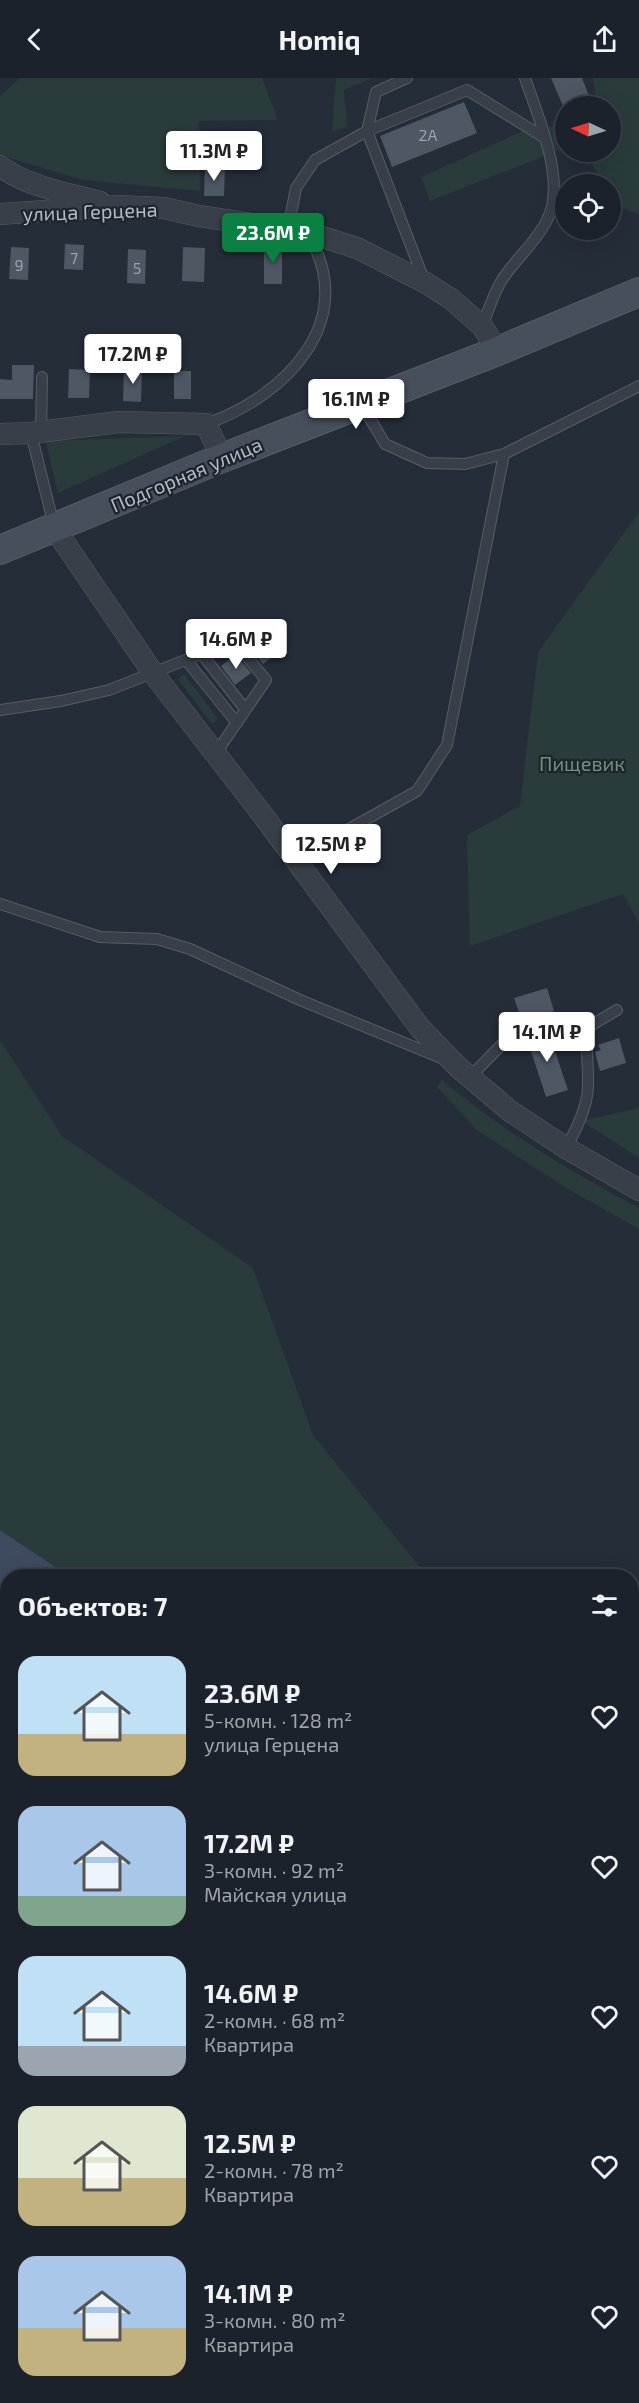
<!DOCTYPE html>
<html lang="ru">
<head>
<meta charset="utf-8">
<style>
	:root { --surface:#1c222b; --page:#292f37; --text:#f1f3f6; --muted:#a0a4a9; --line:#3a3f47; --accent:#0b8043 }
	body { margin:0; font-family:"Exo 2",sans-serif; background:var(--page); color:var(--text); height:100vh; display:flex; flex-direction:column; font-size:22px; white-space:nowrap }
	* { box-sizing:border-box; margin:0 }
	p { font-size:20px; color:var(--muted) }
	.icon { flex:none; width:33px; height:33px; fill:none; stroke:currentColor; stroke-width:2; stroke-linecap:round; stroke-linejoin:round }
	.map { position:relative; flex:1; overflow:hidden }
	.panel { position:absolute; left:0px; top:1491px; width:639px; height:834px; display:flex; flex-direction:column; background:var(--surface); border-radius:24px 24px 0 0; box-shadow:0 6px 24px #0002,0 0 0 2px var(--line) }
	.panel>* { flex:none }
	.needle { width:39px; rotate:274deg }
	.fabs { position:absolute; left:555px; top:18px; display:grid; gap:12px }
	.fabs a { display:grid; place-items:center; width:66px; height:66px; border-radius:50%; background:var(--surface); box-shadow:0 6px 24px #0002,0 0 0 2px var(--line); font-size:30px }
	.price { position:absolute; translate:-50% -51px; padding:0 14px; border-radius:6px; background:#fff; color:#222; font-size:20px; line-height:39px; filter:drop-shadow(0 2px 3px #0008) }
	.price::after { content:''; position:absolute; left:50%; top:36px; width:18px; height:14px; margin-left:-9px; background:inherit; clip-path:polygon(0 0,100% 0,50% 100%) }
	.price.active { background:var(--accent); color:#fff }
	ul { padding:0; list-style:none }
	li { display:flex; align-items:center; gap:18px; height:150px; padding:0 18px }
	li span { display:grid; place-items:center; flex:none; width:168px; height:120px; border-radius:18px; color:#555 }
	li>.icon { margin-inline-start:auto }
	span .icon { width:72px; height:72px; fill:#fffc; stroke-width:1 }
	li b { font-size:26px }
	h2 { display:flex; justify-content:space-between; align-items:center; height:72px; padding:0 18px; font-size:26px }
	header { display:flex; justify-content:space-between; align-items:center; height:78px; padding:0 18px; background:var(--surface); font-size:27px; font-weight:700 }
	.map>svg:first-child { display:block }
	.green { fill:#2a3b3c }
	.water { fill:#3d4a60 }
	.building { fill:#4e5764 }
	.lines { fill:none; stroke-linecap:round; stroke-linejoin:round }
	.lane-casing { stroke:#575d67; stroke-width:12 }
	.street-casing { stroke:#575d67; stroke-width:22 }
	.secondary-casing { stroke:#575d67; stroke-width:30 }
	.lane { stroke:#393f49; stroke-width:10 }
	.street { stroke:#393f49; stroke-width:21 }
	.secondary { stroke:#474e5c; stroke-width:28 }
	.labels { text-anchor:middle; dominant-baseline:central; stroke-width:4.5; stroke-linejoin:round; paint-order:stroke }
	.number-label { font-size:16px; fill:#9aa1ad }
	.street-label { font-size:20px; fill:#b4bac5; stroke:#1e242e }
	.park-label { font-size:20px; fill:#6e9378; stroke:#1e242e }
</style>
</head>
<body>
<header><svg class="icon" aria-label="back" viewBox="0 0 24 24"><path d="M15 5l-7 7 7 7"/></svg>Homiq<svg class="icon" aria-label="share" viewBox="0 0 24 24"><path d="M12 15V3M7 8l5-5 5 5M5 13v7h14v-7"/></svg></header>
<div class="map">
<svg width="639" height="2325" viewBox="0 0 639 2325">
	<rect width="100%" height="100%" fill="#252d39"/>
	<path class="green" d="M20,0H262L278,42L199,43L200,113L83,102L0,77V18Z
		M336,0H372L344,12L347,49L332,54Z
		M593,0H639V137C622,130 610,127 610,106H604L585,74H610V28H597Z
		M565,48V70L430,123L421,99L532,49Z
		M185,358L58,415L46,363Z
		M639,434V845L623,816L470,868L467,757L520,728L538,574Z
		M184,596L218,641L212,646L178,601Z
		M0,962L62,1058L253,1190L313,1357L427,1498H69L0,1452Z
		M442,1002C504,1054 568,1092 639,1130V1151L568,1111L477,1052L437,1009Z
		M639,1030V1080L582,1043Z
		M632,1527L639,1540V1931L632,1934Z"/>
	<path class="water" d="M0,1452L69,1498H8V2318H353L357,2325H0Z"/>
	<path class="building" d="M551,0H582L593,28H563Z
		M464,24L477,55L392,89L380,58Z
		M205,89H225L224,118H204Z
		M65,166L84,167L83,192L64,191Z
		M282,166V206H264V167Z
		M11,169L29,170L28,202L9,201Z
		M183,169L205,170L204,204L182,203Z
		M128,171L146,172L145,206L127,205Z
		M12,287H34L33,321H0V301L12,302Z
		M69,291L90,292L89,320H68Z
		M124,291H142L141,324L123,323Z
		M174,293H191V321H174Z
		M266,554L280,573L263,586L248,568Z
		M236,577L251,595L235,607L221,588Z
		M547,910L554,933L522,943L514,920Z
		M548,952L568,1012L546,1019L526,958Z
		M619,960L626,985L600,993L595,974L601,972L598,967Z"/>
	<g class="lines">
		<defs>
			<path id="lane" d="M288,151L296,110L315,82L367,53L376,14L407,0
				M424,202L367,53L467,12L545,60
				M482,248C488,234 493,218 500,205C513,183 536,165 547,142C567,103 538,39 525,0
				M362,327L385,366L427,385L465,386L504,376L639,308
				M206,346C286,318 361,242 307,155
				M41,354L42,299
				M31,355L54,448
				M201,575L245,631
				M186,582L237,645
				M0,632L61,623L109,612L234,563L266,602L216,675
				M295,781L417,713L447,667L504,376
				M0,826L100,859L157,861L190,871L300,922L441,980
				M470,999L515,953L552,943
				M566,1070C575,1054 584,1036 587,1018C591,994 583,972 590,948L617,932"/>
			<path id="street" d="M0,88C28,109 66,115 100,124
				M0,136L118,128L164,130L199,138L306,154L357,170L426,205L451,221L482,248L498,273
				M0,356L31,355L119,344L206,346L222,380
				M55,451L153,595L262,736L420,950L458,989L510,1033L566,1070L639,1112"/>
			<path id="secondary" d="M0,472L222,380L498,273L639,214"/>
		</defs>
		<use href="#lane" class="lane-casing"/>
		<use href="#street" class="street-casing"/>
		<use href="#secondary" class="secondary-casing"/>
		<use href="#lane" class="lane"/>
		<use href="#street" class="street"/>
		<use href="#secondary" class="secondary"/>
	</g>
	<g class="labels">
		<g class="number-label">
			<text x="428" y="56">2А</text>
			<text x="74" y="179">7</text>
			<text x="19" y="186">9</text>
			<text x="137" y="189">5</text>
		</g>
		<g class="street-label">
			<text transform="translate(90 133) rotate(-2)">улица Герцена</text>
			<text transform="translate(186 396) rotate(-23)">Подгорная улица</text>
		</g>
		<g class="park-label">
			<text x="582" y="685">Пищевик</text>
		</g>
	</g>
</svg>
<div class="fabs">
<a><svg class="needle" viewBox="-14 -14 28 28"><path d="M0-13l5 13h-10z" fill="#e53935"/><path d="M0 13l5-13h-10z" fill="#a0a4a9"/></svg></a>
<a><svg class="icon" aria-label="locate" viewBox="0 0 24 24"><circle cx="12" cy="12" r="6"/><path d="M12 2v4M12 18v4M2 12h4M18 12h4"/></svg></a>
</div>
<b class="price" style="left:214px;top:104px">11.3M ₽</b>
<b class="price active" style="left:273px;top:186px">23.6M ₽</b>
<b class="price" style="left:133px;top:307px">17.2M ₽</b>
<b class="price" style="left:356px;top:352px">16.1M ₽</b>
<b class="price" style="left:236px;top:592px">14.6M ₽</b>
<b class="price" style="left:331px;top:797px">12.5M ₽</b>
<b class="price" style="left:547px;top:985px">14.1M ₽</b>
<section class="panel">
<h2>Объектов: 7<svg class="icon" aria-label="filters" viewBox="0 0 24 24"><path d="M4 7h16M4 17h16"/><circle cx="9" cy="7" r="2"/><circle cx="15" cy="17" r="2"/></svg></h2>
<ul>
<li><span style="background:linear-gradient(#bfe0f5 65%,#c2b280 0)"><svg class="icon" aria-label="home" viewBox="0 0 24 24"><path d="M3 11l9-7 9 7M6 9v11h12V9"/></svg></span><div><b>23.6M ₽</b><p>5-комн. · 128 m²</p><p>улица Герцена</p></div><svg class="icon" aria-label="heart" viewBox="0 0 24 24"><path d="M12 20l-8-8c-3-5 5-10 8-4 3-6 11-1 8 4z"/></svg></li>
<li><span style="background:linear-gradient(#a9c7e8 75%,#7fa58c 0)"><svg class="icon" aria-label="home" viewBox="0 0 24 24"><path d="M3 11l9-7 9 7M6 9v11h12V9"/></svg></span><div><b>17.2M ₽</b><p>3-комн. · 92 m²</p><p>Майская улица</p></div><svg class="icon" aria-label="heart" viewBox="0 0 24 24"><path d="M12 20l-8-8c-3-5 5-10 8-4 3-6 11-1 8 4z"/></svg></li>
<li><span style="background:linear-gradient(#bfe0f5 75%,#9aa5b1 0)"><svg class="icon" aria-label="home" viewBox="0 0 24 24"><path d="M3 11l9-7 9 7M6 9v11h12V9"/></svg></span><div><b>14.6M ₽</b><p>2-комн. · 68 m²</p><p>Квартира</p></div><svg class="icon" aria-label="heart" viewBox="0 0 24 24"><path d="M12 20l-8-8c-3-5 5-10 8-4 3-6 11-1 8 4z"/></svg></li>
<li><span style="background:linear-gradient(#dfe7d0 60%,#c2b280 0)"><svg class="icon" aria-label="home" viewBox="0 0 24 24"><path d="M3 11l9-7 9 7M6 9v11h12V9"/></svg></span><div><b>12.5M ₽</b><p>2-комн. · 78 m²</p><p>Квартира</p></div><svg class="icon" aria-label="heart" viewBox="0 0 24 24"><path d="M12 20l-8-8c-3-5 5-10 8-4 3-6 11-1 8 4z"/></svg></li>
<li><span style="background:linear-gradient(#a9c7e8 60%,#c2b280 0)"><svg class="icon" aria-label="home" viewBox="0 0 24 24"><path d="M3 11l9-7 9 7M6 9v11h12V9"/></svg></span><div><b>14.1M ₽</b><p>3-комн. · 80 m²</p><p>Квартира</p></div><svg class="icon" aria-label="heart" viewBox="0 0 24 24"><path d="M12 20l-8-8c-3-5 5-10 8-4 3-6 11-1 8 4z"/></svg></li>
</ul>
</section>
</div>
</body>
</html>
